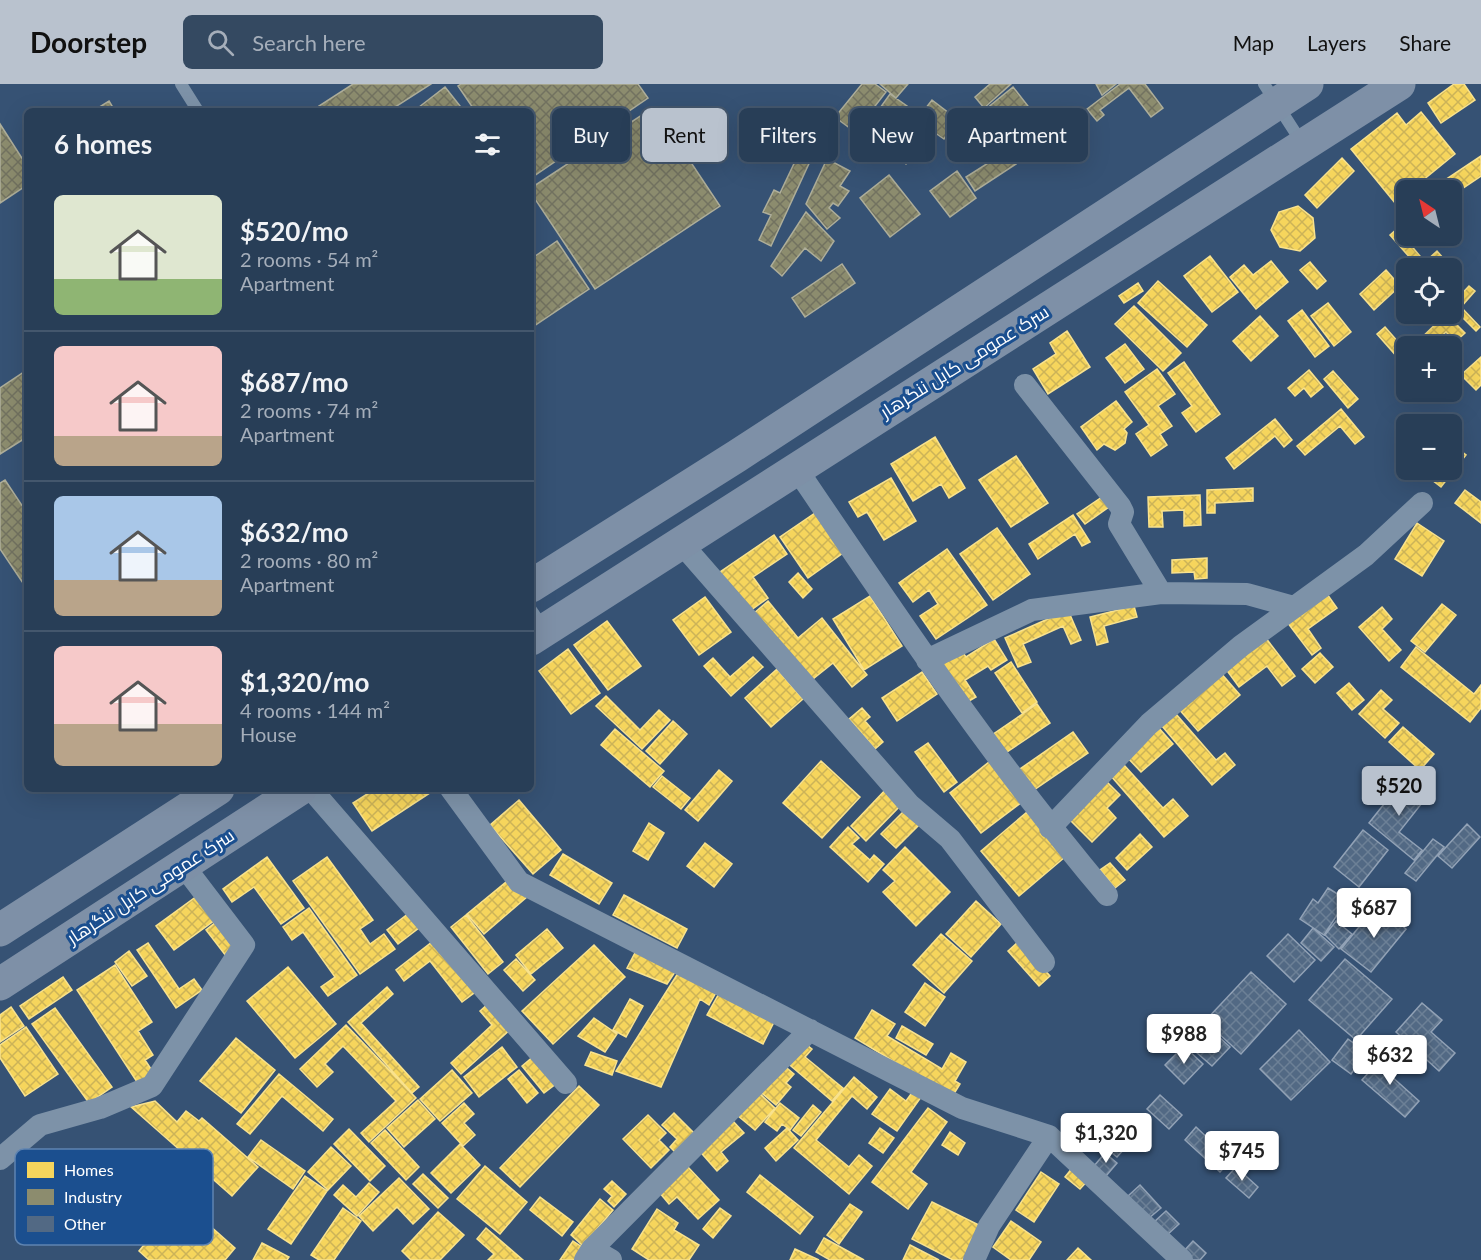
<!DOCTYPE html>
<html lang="en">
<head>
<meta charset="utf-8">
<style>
	:root { --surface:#283e57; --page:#344961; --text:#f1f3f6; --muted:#a5aeba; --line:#44576d; --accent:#b9c2ce }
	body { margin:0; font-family:Lato,Cairo,sans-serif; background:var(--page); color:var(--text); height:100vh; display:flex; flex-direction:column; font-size:22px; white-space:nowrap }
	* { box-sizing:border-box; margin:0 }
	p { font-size:20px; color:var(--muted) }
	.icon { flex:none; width:33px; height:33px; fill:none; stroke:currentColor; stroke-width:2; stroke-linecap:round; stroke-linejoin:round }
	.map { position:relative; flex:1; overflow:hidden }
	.details { position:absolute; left:24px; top:24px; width:510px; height:684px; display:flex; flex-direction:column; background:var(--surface); border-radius:9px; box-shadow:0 6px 24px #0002,0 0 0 2px var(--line) }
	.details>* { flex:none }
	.guide { position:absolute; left:552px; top:24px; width:570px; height:54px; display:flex; gap:12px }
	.needle { width:39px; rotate:325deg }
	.controls { position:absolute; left:1396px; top:96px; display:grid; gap:12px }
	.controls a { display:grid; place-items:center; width:66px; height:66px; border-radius:9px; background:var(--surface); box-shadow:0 6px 24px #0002,0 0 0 2px var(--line); font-size:30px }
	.price { position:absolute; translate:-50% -51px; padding:0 14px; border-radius:6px; background:#fff; color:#222; font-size:20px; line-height:39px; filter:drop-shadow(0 2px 3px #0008) }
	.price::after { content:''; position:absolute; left:50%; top:36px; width:18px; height:14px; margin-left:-9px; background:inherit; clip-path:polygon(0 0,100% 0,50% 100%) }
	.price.active { background:var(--accent); color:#111 }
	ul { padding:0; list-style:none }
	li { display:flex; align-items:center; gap:18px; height:150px; padding:0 30px }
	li+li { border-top:2px solid var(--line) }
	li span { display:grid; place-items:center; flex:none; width:168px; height:120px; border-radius:9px; color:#555 }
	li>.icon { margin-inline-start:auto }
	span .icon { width:72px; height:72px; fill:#fffc; stroke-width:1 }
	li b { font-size:26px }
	h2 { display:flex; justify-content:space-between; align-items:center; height:72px; padding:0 30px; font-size:26px }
	.tag { padding:0 21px; border-radius:9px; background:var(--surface); box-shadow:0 6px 24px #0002,0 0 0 2px var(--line); font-size:21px; line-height:54px }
	.tag.active { background:var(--accent); color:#111 }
	header { display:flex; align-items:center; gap:36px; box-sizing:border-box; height:84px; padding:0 30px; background:var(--accent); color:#111 }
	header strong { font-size:28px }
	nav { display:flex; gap:33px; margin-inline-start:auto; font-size:21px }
	.search { width:420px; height:54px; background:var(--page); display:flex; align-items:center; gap:15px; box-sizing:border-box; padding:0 21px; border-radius:9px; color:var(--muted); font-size:22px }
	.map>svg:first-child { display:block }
	.homes { fill:url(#homes-cross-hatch); stroke:#f9e28d; stroke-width:1.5 }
	.industry { fill:url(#industry-cross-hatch); stroke:#aeae9a; stroke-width:1.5 }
	.building { fill:url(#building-cross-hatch); stroke:#92a2b6; stroke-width:1.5 }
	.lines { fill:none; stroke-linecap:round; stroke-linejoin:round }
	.service { stroke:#7d92a8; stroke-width:12 }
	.minor { stroke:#7d92a8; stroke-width:22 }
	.trunk { stroke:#7e90a7; stroke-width:33 }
	.labels { text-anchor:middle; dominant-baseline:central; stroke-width:6; stroke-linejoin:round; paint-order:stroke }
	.street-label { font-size:18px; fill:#fff; stroke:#1b4f8f }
	.key { fill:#1b4f8f; stroke:#5f84b1; stroke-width:1.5 }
	.key-label { font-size:16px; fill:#fff }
</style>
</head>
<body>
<header>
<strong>Doorstep</strong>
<div class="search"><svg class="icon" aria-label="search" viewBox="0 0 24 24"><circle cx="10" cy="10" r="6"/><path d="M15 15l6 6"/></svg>Search here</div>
<nav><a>Map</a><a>Layers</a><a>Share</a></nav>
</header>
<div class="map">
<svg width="1481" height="1176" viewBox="0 0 1481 1176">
	<defs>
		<pattern id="homes-cross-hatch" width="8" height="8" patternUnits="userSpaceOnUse" patternTransform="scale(1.5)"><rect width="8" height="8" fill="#f6d55c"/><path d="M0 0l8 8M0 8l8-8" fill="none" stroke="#ccb358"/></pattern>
		<pattern id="industry-cross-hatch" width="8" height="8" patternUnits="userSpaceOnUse" patternTransform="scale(1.5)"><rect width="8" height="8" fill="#8c8c6e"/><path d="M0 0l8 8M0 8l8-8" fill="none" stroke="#727260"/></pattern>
		<pattern id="building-cross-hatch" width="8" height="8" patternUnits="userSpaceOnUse" patternTransform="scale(1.5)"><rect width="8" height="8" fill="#526984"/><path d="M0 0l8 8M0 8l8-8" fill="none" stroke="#6c8096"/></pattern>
	</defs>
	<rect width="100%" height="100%" fill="#365274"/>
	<path class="homes" d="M1454,0H1464L1475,16L1441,39L1428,19Z
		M1421,28L1455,70L1395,119L1351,65L1397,29L1406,41Z
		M1481,72V92L1456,109L1460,116L1452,121V106H1430Z
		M1342,74L1354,87L1317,124L1305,111Z
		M1298,122L1313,134L1315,154L1300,167L1280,163L1271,146L1279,128Z
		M1407,136V152H1418L1409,159L1425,178L1437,167L1450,182L1419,184L1390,151Z
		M1210,172L1238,208L1212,228L1184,192Z
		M1271,177L1288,198L1256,225L1230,193L1244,181L1253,191Z
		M1310,178L1326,197L1317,205L1300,186Z
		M1386,186L1400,202L1374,226L1360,210Z
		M1158,197L1207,241L1187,263L1138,219Z
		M1138,199L1143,207L1124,219L1119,212Z
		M1469,202L1475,207L1461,223L1480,243L1476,247L1452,223V220Z
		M1328,219L1351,248L1334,262L1311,232Z
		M1134,222L1181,269L1163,287L1115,240Z
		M1302,226L1329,262L1315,273L1288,237Z
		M1446,230L1465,249L1455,258L1446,248L1431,262H1413Z
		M1260,232L1278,252L1251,277L1233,257Z
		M1385,243L1406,267L1398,274L1377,250Z
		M1067,247L1090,283L1048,310L1033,285L1056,270L1050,259Z
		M1125,260L1144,285L1125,299L1106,274Z
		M1481,273V301L1476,306L1461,291Z
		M1184,278L1220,330L1196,348L1182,329L1192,322L1168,289Z
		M1157,285L1175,310L1158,322L1172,342L1160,350L1167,361L1151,372L1136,350L1149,341L1125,308Z
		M1309,286L1323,303L1311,313L1304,304L1295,312L1288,304Z
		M1333,287L1358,315L1348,324L1324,295Z
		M1116,317L1132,338L1124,345L1127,349L1125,359L1115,366L1104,360L1097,366L1081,343Z
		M1341,325L1364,353L1355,360L1340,342L1305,371L1297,362Z
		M1275,335L1292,356L1284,363L1275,352L1234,385L1226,374Z
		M935,353L965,404L949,414L941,400L913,417L891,380Z
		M1452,360L1466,371L1441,403L1419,386H1452Z
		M1016,372L1048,419L1011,443L979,396Z
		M891,394L916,437L884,456L867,428L858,433L849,418Z
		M1253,404V417L1215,419V429H1207V406Z
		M1465,406L1481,418V439L1455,419Z
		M1200,411L1201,441L1184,442V426L1162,427L1163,443H1149L1148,413Z
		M1102,413L1109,423L1085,440L1077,430Z
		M815,429L843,469L808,494L780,453Z
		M1073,431L1090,458L1082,462L1075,450L1038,475L1029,460Z
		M1417,439L1444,457L1422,492L1395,475Z
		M997,444L1030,490L993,516L960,470Z
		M774,451L787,470L753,493L768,514L747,529L720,488Z
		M947,465L987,521L936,555L920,532L938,520L929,506L913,518L899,499Z
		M1207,474V494L1195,495L1194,488L1172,489V476Z
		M798,489L812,505L803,514L789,498Z
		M1327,510L1337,524L1308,545L1321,564L1312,571L1287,538Z
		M870,512L902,562L864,586L833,535Z
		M705,513L731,548L699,571L673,536Z
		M768,517L798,554L822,534L867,591L852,603L833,579L808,599L753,530Z
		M1442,520L1456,531L1425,568L1411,557Z
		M1134,522L1137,533L1104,542L1108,558L1097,561L1090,533Z
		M1382,523L1392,535L1382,545L1401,566L1389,577L1359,543Z
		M1068,526L1081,556L1071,560L1063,542L1023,560L1031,578L1018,583L1005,554Z
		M607,537L641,582L608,606L574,561Z
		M1265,553L1295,592L1282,602L1267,582L1239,603L1225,584Z
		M994,555L1007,576L991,586L988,582L965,596L976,613L964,620L939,580L961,566L966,573Z
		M1416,563L1474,610L1481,601V624L1470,638L1401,583Z
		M568,565L600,609L571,630L539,587Z
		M1320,569L1333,583L1315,599L1302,585Z
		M753,573L763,583L731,612L704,582L713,574L730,593Z
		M1011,578L1037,618L1022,629L995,589Z
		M777,585L803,615L771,643L745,614Z
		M922,588L937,610L897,637L882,614Z
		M1220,588L1240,611L1198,647L1178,624Z
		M1349,599L1364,616L1352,626L1337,609Z
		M1381,606L1392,616L1383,625L1399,639L1385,654L1359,630Z
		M606,612L640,646L659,626L670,636L642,665L596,622Z
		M1037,620L1050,639L1001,672L989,653Z
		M862,624L870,633L865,637L883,658L875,665L849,635Z
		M1176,630L1216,676L1225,669L1235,681L1212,701L1162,642Z
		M673,637L687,650L660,680L646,667Z
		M1158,643L1173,660L1141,688L1126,672Z
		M1403,643L1434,670L1420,686L1389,658Z
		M615,645L664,687L650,703L601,661Z
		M1073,648L1088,669L1031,708L1017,687Z
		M928,659L957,698L944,708L915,668Z
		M994,674L1026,715L981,749L950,709Z
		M821,677L860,713L822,754L783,719Z
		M1124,681L1163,724L1173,715L1188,732L1164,753L1111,692Z
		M719,686L732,697L698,737L685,726Z
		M662,692L690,714L681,725L653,703Z
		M1106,697L1120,711L1107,724L1116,734L1092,758L1069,735Z
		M888,703L904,718L866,757L851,742Z
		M375,705H436L372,747L353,719Z
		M519,716L561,766L533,790L490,741Z
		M906,725L921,739L896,764L881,750Z
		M1027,728L1065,773L1019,812L981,767Z
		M649,739L664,749L648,776L633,767Z
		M848,743L859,754L852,760L870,776L874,771L884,780L868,798L830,763Z
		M1140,750L1152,763L1127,786L1116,774Z
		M705,759L732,780L714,803L687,782Z
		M905,763L950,808L916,842L883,808L895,797L883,786Z
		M563,770L612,799L599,820L550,791Z
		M267,773L304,824L281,840L254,803L232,818L223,805Z
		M327,773L373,836L360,845L370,860L384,850L395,865L360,890L293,797Z
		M1110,779L1125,796L1115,804L1100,786Z
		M511,794L527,813L484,850L467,830Z
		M624,811L687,845L677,864L613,831Z
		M197,812L215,836L174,866L156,842Z
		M976,817L1001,840L971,873L946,850Z
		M309,824L357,891L328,912L321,903L335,893L303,848L292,856L283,843Z
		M413,826L424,840L398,860L387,846Z
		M466,831L503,878L488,890L451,843Z
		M221,834L241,860L226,872L206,846Z
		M547,845L563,864L531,890L516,871Z
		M941,850L972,877L944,909L913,881Z
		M437,854L478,906L462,918L430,877L404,897L396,886Z
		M1019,857L1050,892L1039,902L1008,867Z
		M148,859L179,905L194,895L202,906L176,924L137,866Z
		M594,861L625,893L553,960L522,927Z
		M637,865L677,885L667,900L627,884Z
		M129,867L147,892L132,902L115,878Z
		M516,875L535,896L523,907L504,886Z
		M115,881L152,938L138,947L153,971L145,976L155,991L139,1001L77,906Z
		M288,883L336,940L295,974L247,917Z
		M680,886L718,905L709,921L700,915L661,1003L616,987Z
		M63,893L72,906L29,935L20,922Z
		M925,899L945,913L925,942L905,928Z
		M387,903L393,910L361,939L419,1003L412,1009L348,938Z
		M721,906L776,934L763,960L707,931Z
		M630,915L643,922L626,953L613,946Z
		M489,919L512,944L461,990L451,979L492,941L480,927Z
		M11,923L24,942L0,958V931Z
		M55,924L112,1003L89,1019L32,940Z
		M872,926L895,940L887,952L942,985L951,969L966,978L955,997L960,1000L952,1013L855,954Z
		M594,934L617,950L605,968L578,952Z
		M346,941L416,1014L369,1058L361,1049L396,1017L343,962L325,980L333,988L317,1003L300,985Z
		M902,942L933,960L926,971L896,954Z
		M26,943L58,990L25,1012L0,974V961Z
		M236,954L275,986L241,1029L200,997Z
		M802,957L812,965L805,973L843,1004L832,1017L785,977Z
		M502,963L517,983L479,1013L464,993Z
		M591,968L617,977L612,991L585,981Z
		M535,971L557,999L544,1009L522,982Z
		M781,979L794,990L786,999L791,1003L776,1021L758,1006Z
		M452,986L472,1009L440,1037L420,1015Z
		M519,986L538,1009L527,1019L508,995Z
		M279,990L333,1035L323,1047L282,1012L250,1050L237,1040Z
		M854,993L877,1013L867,1025L852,1012L816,1056L849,1083L859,1071L872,1082L849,1110L794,1064Z
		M579,1002L599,1021L520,1103L500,1084Z
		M916,1003L924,1009L897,1047L872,1030L890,1005L906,1017Z
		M758,1008L775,1024L755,1046L738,1032Z
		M418,1016L435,1035L404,1063L387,1044Z
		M155,1017L177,1038L186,1027L199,1037L202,1034L258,1083L232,1112L131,1023Z
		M464,1019L474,1030L464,1039L475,1051L463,1062L442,1039Z
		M780,1019L799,1034L790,1046L782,1040L777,1047L765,1038Z
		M813,1021L821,1028L801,1052L793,1046Z
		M928,1024L947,1038L911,1088L927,1100L908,1125L872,1098Z
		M674,1029L697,1052L678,1071L670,1063L677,1055L662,1041Z
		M648,1031L666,1049L659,1056L669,1066L651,1084L623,1055Z
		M732,1036L744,1049L721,1068L728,1077L717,1087L697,1064Z
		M787,1044L798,1056L776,1077L765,1064Z
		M880,1044L894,1054L883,1069L869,1059Z
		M349,1045L385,1082L370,1097L334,1060Z
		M385,1046L419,1083L406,1096L371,1059Z
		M950,1048L965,1059L958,1071L942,1061Z
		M261,1056L305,1087L293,1105L248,1073Z
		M460,1060L480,1081L451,1109L431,1089Z
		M331,1063L351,1082L328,1106L308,1088Z
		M485,1082L527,1118L500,1150L457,1115Z
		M687,1082L719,1116L698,1135L677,1113L669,1120L659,1108Z
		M1073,1083L1089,1095L1080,1105L1065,1093Z
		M1041,1088L1059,1100L1034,1138L1016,1126Z
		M423,1090L448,1114L438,1124L413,1100Z
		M760,1091L813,1133L800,1150L747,1108Z
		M305,1092L327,1107L291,1160L268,1145Z
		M399,1094L429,1125L413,1140L397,1123L373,1147L359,1132Z
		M612,1097L626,1110L614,1123L608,1117L612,1112L604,1105Z
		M369,1099L379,1108L357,1132L334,1111L343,1101L356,1113Z
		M540,1113L573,1138L562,1152L530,1126Z
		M600,1115L613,1126L583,1162L571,1151Z
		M164,1116L175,1125L182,1117L235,1164L225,1176H149L139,1167L148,1156L137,1146Z
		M932,1118L981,1142L963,1176H953L912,1155Z
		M850,1120L862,1128L839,1160L827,1151Z
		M343,1124L361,1137L334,1176H319L311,1171Z
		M720,1124L731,1132L713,1154L703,1145Z
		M657,1125L678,1139L674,1146L699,1161L689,1176H649L632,1165Z
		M438,1128L464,1151L440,1176H411L402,1167Z
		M1011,1137L1041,1158L1029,1176H1011L993,1163Z
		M486,1144L523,1176H488L494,1170L477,1155Z
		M824,1154L864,1176H830L816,1168Z
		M573,1157L585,1165L577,1176H560Z
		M262,1159L289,1173L287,1176H253Z
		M910,1161L939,1176H903Z
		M1078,1164L1091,1176H1067Z
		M795,1165L819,1176H790Z"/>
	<path class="industry" d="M353,0H431L389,27H322L319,22Z
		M461,0H638L648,14L531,94V27H475L458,2Z
		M862,0H875L886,8L855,48L835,33Z
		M880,0H908L896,14Z
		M990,0H1011L984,24L975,13Z
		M1096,0H1116L1102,11Z
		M1120,0H1145L1163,24L1151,33L1129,4L1100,26L1104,31L1097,37L1087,25Z
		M445,3L464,27H414Z
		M1013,3L1028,22L1015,32L1011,27L975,56L965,42Z
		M890,10L914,27L889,61L880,54L894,34L880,24Z
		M932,16L958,36L944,55L931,46L906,80L891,69Z
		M109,17L115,27H93Z
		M654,23L720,122L595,205L531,109V104Z
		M0,40L27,82V101L0,119Z
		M800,67L812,73L771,162L759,156L771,131L763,128L774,106L780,109Z
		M1007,67L1016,80L975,107L966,93Z
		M827,75L850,87L840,102L849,107L838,122L833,119L829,124L840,134L827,145L806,120Z
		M957,87L976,114L950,133L930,107Z
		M889,91L920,130L890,153L860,114Z
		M806,128L834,157L821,177L805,164L782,192L771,182Z
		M557,157L589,205L531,244V175Z
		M842,180L855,199L805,233L792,214Z
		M27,286V353L0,370V304Z
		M5,396L27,429V505L0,465V399Z"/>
	<path class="building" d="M1403,696L1426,714L1399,748L1422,766L1414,776L1369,739Z
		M1467,740L1480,753L1452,784L1438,772Z
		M1363,746L1388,766L1359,803L1334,783Z
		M1433,755L1444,763L1416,797L1405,789Z
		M1328,804L1347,816L1324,851L1300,835L1313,815L1318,819Z
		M1377,821L1406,845L1371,888L1341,865Z
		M1336,837L1352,850L1339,865L1325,851Z
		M1313,844L1334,863L1321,877L1301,859Z
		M1288,850L1315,876L1294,898L1267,872Z
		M1345,875L1392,915L1356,956L1309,916Z
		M1251,888L1286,920L1241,970L1205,937Z
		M1422,919L1442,936L1431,948L1455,969L1439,987L1396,948Z
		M1207,942L1230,963L1212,982L1189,962Z
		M1299,946L1330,978L1291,1016L1260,985Z
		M1348,955L1367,969L1351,990L1332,976Z
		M1184,962L1203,980L1184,1000L1165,981Z
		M1386,969L1399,980L1390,991L1419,1017L1405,1033L1362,996Z
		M1160,1011L1182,1031L1169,1045L1147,1025Z
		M1196,1043L1231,1076L1220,1088L1185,1056Z
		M1124,1045L1134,1054L1117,1073L1107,1065Z
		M1105,1069L1117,1079L1106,1092L1094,1082Z
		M1236,1083L1258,1103L1249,1114L1226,1094Z
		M1140,1101L1161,1124L1149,1134L1128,1112Z
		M1166,1127L1179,1140L1167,1151L1154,1138Z
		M1193,1157L1206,1169L1200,1176H1193L1183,1168Z"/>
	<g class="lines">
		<path class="service" d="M181,0L198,27
			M1264,0L1302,59
			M531,526L544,545"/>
		<path class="minor" d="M1025,301L1120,422L1123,428L1119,440L1161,509
			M796,384C895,530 993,676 1107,811
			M681,459L909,720L950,755L1044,878
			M927,576L1032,526L1161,509L1247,510L1294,523
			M311,705L566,999
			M451,705L519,798L962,1024L1049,1052L1182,1176
			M1050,744L1149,640L1241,562L1366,471L1422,419
			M0,1075L40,1041L100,1024L152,1002L244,861L183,781
			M592,1165L611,1176
			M585,1176L592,1165L810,946
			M974,1176L989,1142L1049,1052"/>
		<path class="trunk" d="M531,502L737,372L1307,0
			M531,555L1399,0
			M0,846L218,705
			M0,900L300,705"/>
	</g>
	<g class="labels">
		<g class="street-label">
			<text transform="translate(964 277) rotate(-32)">سرک عمومی کابل ننگرهار</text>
			<text transform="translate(150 802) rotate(-33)">سرک عمومی کابل ننگرهار</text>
		</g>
	</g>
	<rect x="15" y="1065" width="198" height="96" rx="9" class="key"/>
	<rect x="27" y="1078" width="27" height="16" fill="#f6d55c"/>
	<rect x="27" y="1105" width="27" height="16" fill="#8c8c6e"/>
	<rect x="27" y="1132" width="27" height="16" fill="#526984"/>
	<g class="key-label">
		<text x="64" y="1092">Homes</text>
		<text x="64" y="1119">Industry</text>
		<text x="64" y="1146">Other</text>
	</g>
</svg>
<div class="controls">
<a><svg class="needle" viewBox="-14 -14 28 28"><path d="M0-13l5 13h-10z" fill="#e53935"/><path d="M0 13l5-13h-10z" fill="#a5aeba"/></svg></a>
<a><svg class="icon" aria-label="locate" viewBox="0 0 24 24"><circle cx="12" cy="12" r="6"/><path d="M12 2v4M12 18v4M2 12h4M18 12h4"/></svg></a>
<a>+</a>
<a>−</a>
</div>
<b class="price active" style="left:1399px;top:733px">$520</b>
<b class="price" style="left:1374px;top:855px">$687</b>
<b class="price" style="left:1184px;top:981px">$988</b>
<b class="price" style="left:1390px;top:1002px">$632</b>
<b class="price" style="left:1106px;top:1080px">$1,320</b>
<b class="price" style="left:1242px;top:1098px">$745</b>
<div class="guide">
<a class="tag">Buy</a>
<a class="tag active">Rent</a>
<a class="tag">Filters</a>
<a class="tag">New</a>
<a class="tag">Apartment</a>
</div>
<section class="details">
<h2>6 homes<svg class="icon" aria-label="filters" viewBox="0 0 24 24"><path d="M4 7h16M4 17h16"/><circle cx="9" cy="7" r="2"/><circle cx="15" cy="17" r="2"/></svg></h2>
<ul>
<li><span style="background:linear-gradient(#dfe7d0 70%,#8fb573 0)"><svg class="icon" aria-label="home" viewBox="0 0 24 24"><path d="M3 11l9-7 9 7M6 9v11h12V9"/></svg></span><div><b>$520/mo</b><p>2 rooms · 54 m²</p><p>Apartment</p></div></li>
<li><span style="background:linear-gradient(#f6c9c9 75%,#b9a48a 0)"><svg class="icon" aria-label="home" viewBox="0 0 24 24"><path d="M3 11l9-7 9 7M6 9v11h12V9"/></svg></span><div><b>$687/mo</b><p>2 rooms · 74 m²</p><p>Apartment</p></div></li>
<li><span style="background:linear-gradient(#a9c7e8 70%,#b9a48a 0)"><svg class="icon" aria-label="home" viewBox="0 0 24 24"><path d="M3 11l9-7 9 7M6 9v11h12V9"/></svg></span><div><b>$632/mo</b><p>2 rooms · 80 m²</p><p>Apartment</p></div></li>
<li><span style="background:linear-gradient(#f6c9c9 65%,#b9a48a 0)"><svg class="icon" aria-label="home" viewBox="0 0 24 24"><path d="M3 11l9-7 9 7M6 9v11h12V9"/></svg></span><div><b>$1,320/mo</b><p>4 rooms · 144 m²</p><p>House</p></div></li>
</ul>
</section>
</div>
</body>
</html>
